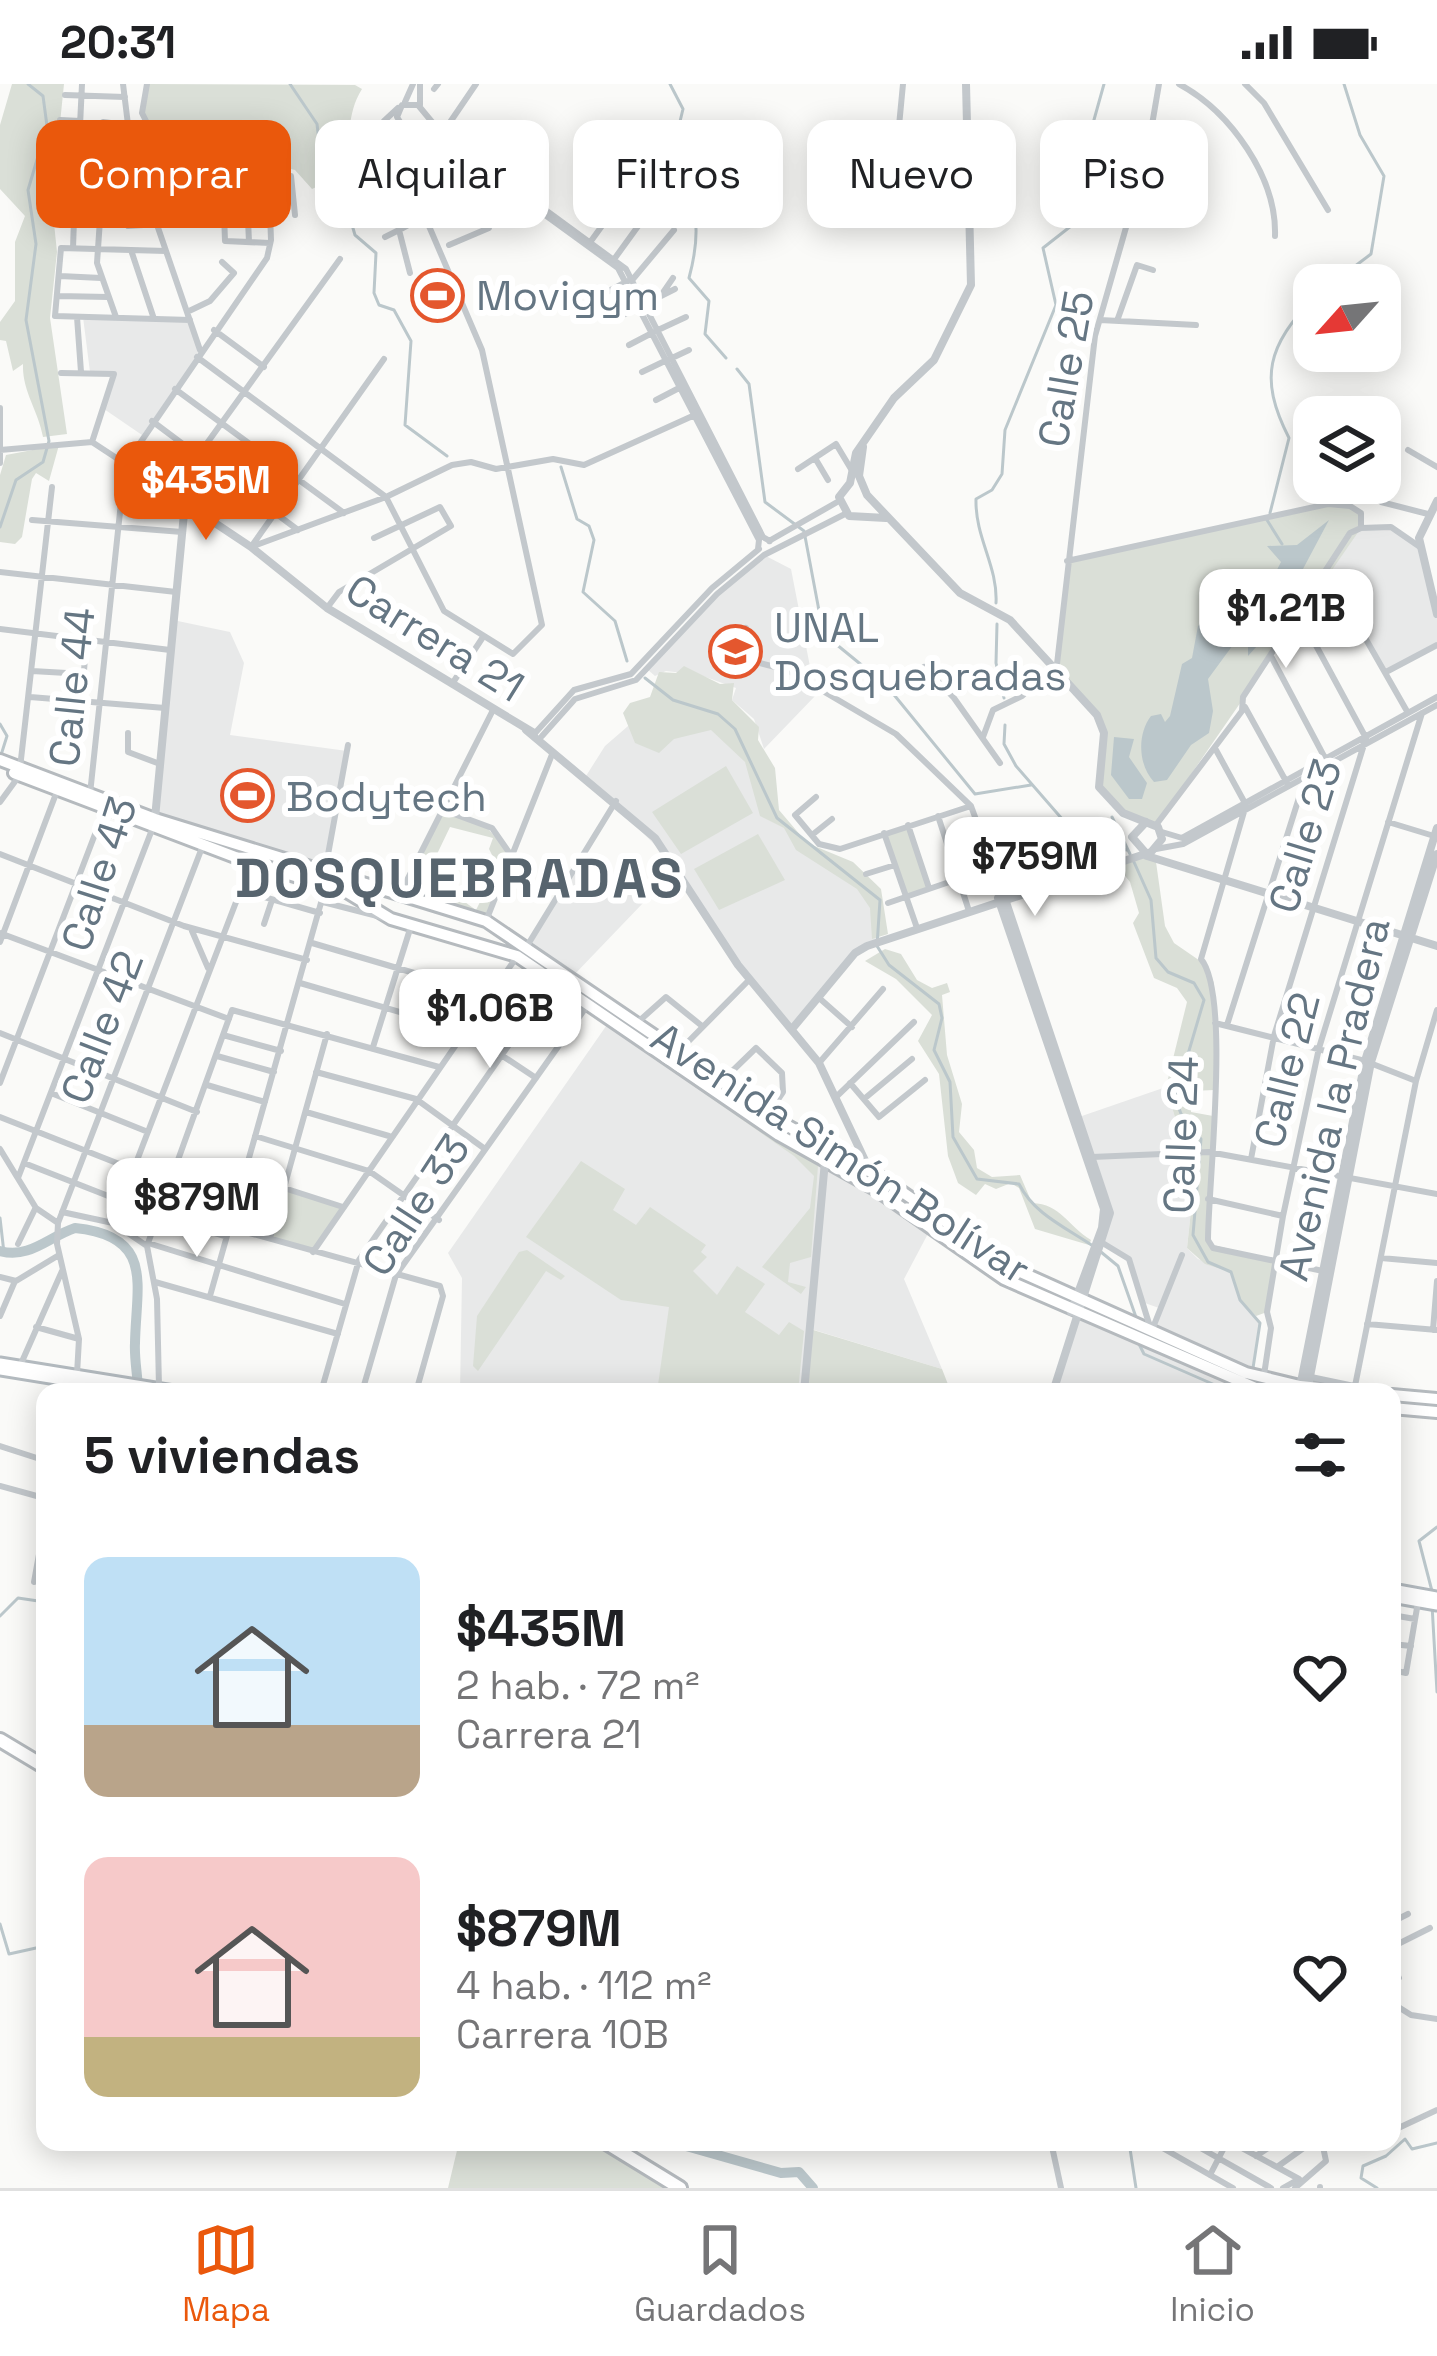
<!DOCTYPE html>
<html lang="es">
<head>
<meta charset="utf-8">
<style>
	:root { --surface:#fff; --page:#f2f2f2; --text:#202124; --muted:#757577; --line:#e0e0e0; --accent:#ea580c }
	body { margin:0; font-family:"Space Grotesk",sans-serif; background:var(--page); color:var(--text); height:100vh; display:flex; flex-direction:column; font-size:45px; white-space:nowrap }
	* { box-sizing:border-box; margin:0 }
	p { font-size:39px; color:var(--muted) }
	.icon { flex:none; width:66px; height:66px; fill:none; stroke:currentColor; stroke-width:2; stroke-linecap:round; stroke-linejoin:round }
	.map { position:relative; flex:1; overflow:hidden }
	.side { position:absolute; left:36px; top:1299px; width:1365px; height:768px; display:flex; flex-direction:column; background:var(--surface); border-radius:24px; box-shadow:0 6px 30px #0003 }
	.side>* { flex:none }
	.hud { position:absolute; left:36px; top:36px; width:1365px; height:108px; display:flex; gap:24px }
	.needle { width:78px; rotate:243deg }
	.buttons { position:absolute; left:1293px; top:180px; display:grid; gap:24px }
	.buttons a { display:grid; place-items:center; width:108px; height:108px; border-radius:24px; background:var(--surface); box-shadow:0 6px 30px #0003; font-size:60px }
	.price { position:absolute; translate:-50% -102px; padding:0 27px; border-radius:24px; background:#fff; color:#222; font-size:39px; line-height:78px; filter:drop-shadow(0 3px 6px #0008) }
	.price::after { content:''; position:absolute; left:50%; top:72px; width:36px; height:27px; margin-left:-18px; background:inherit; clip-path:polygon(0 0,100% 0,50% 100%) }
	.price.active { background:var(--accent); color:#fff }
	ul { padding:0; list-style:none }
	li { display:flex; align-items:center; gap:36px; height:300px; padding:0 48px }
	li span { display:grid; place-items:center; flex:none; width:336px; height:240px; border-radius:24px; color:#555 }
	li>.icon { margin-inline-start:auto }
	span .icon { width:144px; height:144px; fill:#fffc; stroke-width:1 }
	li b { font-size:51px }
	h2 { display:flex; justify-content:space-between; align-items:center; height:144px; padding:0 48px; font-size:51px }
	.tag { padding:0 42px; border-radius:24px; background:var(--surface); box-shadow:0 6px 30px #0003; font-size:42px; line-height:108px }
	.tag.active { background:var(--accent); color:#fff }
	.status { display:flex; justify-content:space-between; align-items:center; height:84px; padding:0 60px; background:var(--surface); direction:ltr }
	.status svg { height:33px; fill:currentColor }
	.tabs { display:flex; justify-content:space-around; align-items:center; height:168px; border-top:3px solid var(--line); background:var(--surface); font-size:33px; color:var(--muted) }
	.tabs a { display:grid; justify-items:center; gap:6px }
	.tabs .active { color:var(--accent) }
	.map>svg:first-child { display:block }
	.built { fill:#e8e9e9 }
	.green { fill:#dadfd7; fill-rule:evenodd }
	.water { fill:#bbc7cb }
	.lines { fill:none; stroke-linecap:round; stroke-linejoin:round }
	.stream { stroke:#bbc7cb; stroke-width:3 }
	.river { stroke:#bbc7cb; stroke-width:10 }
	.secondary-casing { stroke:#b3babf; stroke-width:15 }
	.primary-casing { stroke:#b5babe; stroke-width:16 }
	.trunk-casing { stroke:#b4b9bd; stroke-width:18 }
	.minor { stroke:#c3c8cc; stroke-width:6 }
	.tertiary { stroke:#c3c8cc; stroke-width:8 }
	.secondary { stroke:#fff; stroke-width:9 }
	.primary { stroke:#fff; stroke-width:10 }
	.trunk { stroke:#fff; stroke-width:12 }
	.labels { text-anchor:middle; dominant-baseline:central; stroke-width:12; stroke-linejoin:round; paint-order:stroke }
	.poi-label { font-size:42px; fill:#657683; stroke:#fff; text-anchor:start }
	.street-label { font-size:42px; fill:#657683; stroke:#fff }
	.district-label { font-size:54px; font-weight:bold; letter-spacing:3px; fill:#57646e; stroke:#fff }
</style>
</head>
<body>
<div class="status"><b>20:31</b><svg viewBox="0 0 49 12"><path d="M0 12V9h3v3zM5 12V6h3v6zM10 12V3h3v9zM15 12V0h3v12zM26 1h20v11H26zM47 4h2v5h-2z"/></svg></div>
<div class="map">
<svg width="1437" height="2104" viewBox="0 0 1437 2104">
	<rect width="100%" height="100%" fill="#fafaf8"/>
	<path class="built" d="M83,233L190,236L200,268L142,351L104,325L113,291L90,288Z
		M1391,443L1420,463L1437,530V561L1386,588L1327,487L1354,446Z
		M764,471L791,485L813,598L809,604L816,611L764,665L754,635L732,616L736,604L700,591L666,587L655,592L647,585L717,510Z
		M173,536L230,548L244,579L230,651L347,667L325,787L155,735Z
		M718,630L777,734L802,759L863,799L882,836L876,858L855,869L792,945L749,896L677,783L586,692L605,662L635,636Z
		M578,778L644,818L573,892L527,861Z
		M611,935L931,1144L904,1195L942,1285L811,1245L804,1308H460L462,1194L448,1169Z
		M1166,1003L1194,1098L1187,1164L1198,1175L1231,1188L1240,1216L1260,1239L1251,1290L1151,1248L1159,1224L1142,1218L1129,1176L1104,1160L1110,1136L1079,1033Z
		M1077,1229L1242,1301L1238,1308H1053Z"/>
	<path class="green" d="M12,0H64L59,49L48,82L57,168L50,234L67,350L43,353C38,326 22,307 23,280L13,287L6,257L0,256V238L15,217V158L25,132L0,105V41Z
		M147,0L355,1L362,5C345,32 356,50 334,73L342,91L312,105L295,86L279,82L273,44L148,49L142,29Z
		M59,361L49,397L36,389L32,395L22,453L15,460L0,458V391L6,371Z
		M1328,420L1358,426L1361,444L1156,741L1128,732L1099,703L1103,642L1054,584L1067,477Z
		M684,582L720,600L734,599L732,616L759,643L758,656L775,684L779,726L807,759L853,778L881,805L888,850L872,855L870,824L857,805L796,766L784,744L760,732L745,678L711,646L674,655L659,669L635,659L623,629L630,619L650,613L659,588L676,589Z
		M726,682L753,729L681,770L652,728Z
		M445,727L484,740L513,774L486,837L401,808ZM450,743L493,754L489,765L497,781L482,785L480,803L486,806L476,826L427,791Z
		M908,741L929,804L906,812L884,749Z
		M758,750L785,796L719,826L694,785Z
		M1140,772L1156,778L1165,842L1174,859L1206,881L1214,899V1006L1192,1007L1191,1028L1213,1032L1209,1160L1276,1176L1267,1228L1256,1232L1240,1216L1231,1188L1205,1180L1187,1164L1194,1098L1166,1003L1187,918L1177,904L1154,894L1133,839L1139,829L1130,798L1114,778Z
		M885,865L901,870L917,896L932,904L947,899L950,908L942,911L947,971L962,1020L959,1048L974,1066L977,1084L992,1093L1020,1091L1032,1119C1061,1120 1068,1142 1091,1156L1089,1161L1035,1145L1019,1104L1011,1099L996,1105L985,1100L976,1111L958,1099L948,1072L939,990L918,957L932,931L896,895L865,877Z
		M596,913L880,1097L877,1102L781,1048L593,918Z
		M652,973L818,1082L811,1173L790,1179L788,1198L806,1203L801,1210L762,1183L810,1124L814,1092L794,1072Z
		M581,1077L625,1105L613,1126L636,1141L650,1123L706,1161L701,1168L707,1173L693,1187L717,1211L737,1182L765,1200L745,1228L779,1251L789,1238L804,1247L798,1308H657L669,1223L621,1216L526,1153Z
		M284,1104L343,1123L313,1168L270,1155Z
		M527,1166L565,1192L561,1196L546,1187L478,1287L473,1282L477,1232L519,1168Z
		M810,1245L942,1285L951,1308H804Z
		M459,2058H595L670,2104H448Z"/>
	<path class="water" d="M1329,436L1303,485L1285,496L1266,552L1248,572V542L1281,478L1267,462L1297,461Z
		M1204,537L1213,547L1238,539L1241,550L1208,595L1213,627L1209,649L1191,661L1167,696L1154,698C1138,681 1137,650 1151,632L1161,630L1165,638L1170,632L1182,580L1192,574L1198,542Z
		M1114,653L1134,655L1129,673L1147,699L1142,715H1129L1111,691Z"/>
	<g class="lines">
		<path class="stream" d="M290,0L317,40L321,74L340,100L355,151L376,169L374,209L379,221L394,226L411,257L405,341L447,372
			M670,0L683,25L671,75C698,116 702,146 689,194L709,217L705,250L726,274
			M1330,201L1371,170L1384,92L1360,51L1344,0
			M737,285L749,300L765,418L804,447L820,532L831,556L886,601L975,710L1031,701
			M561,383L577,435L589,442L594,456L583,508L615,537L627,577
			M1270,429L1289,354C1258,293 1268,262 1314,213
			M1267,436L1282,460
			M0,443L16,396L43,378L49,357L26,236L36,160L28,106L47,42L43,12L28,0
			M996,519C998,482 975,454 976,415L992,406L1002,390L1005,346L1056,221L1043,164L1094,124L1069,92L1090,50L1104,0
			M997,540L996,579L1004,614
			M645,594L673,616L718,630L735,645L777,734L880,816L877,862L889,881L939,920L942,934L934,966L950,998L953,1053L977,1095L1019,1100C1034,1130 1065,1143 1093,1162
			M0,640L7,652L1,671
			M1005,641L1004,660L1016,682L1063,736L1126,766
			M1112,733L1130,770
			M1134,778L1151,816L1156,874L1168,888L1194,899L1204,916L1175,1014L1183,1035L1201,1055L1193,1151L1208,1178L1231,1188L1240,1216L1260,1239L1253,1284
			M0,1134L4,1169
			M1101,1168L1118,1182L1137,1236
			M1138,1258L1144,1270L1231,1308
			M1433,1511L1419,1457L1437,1443
			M1432,1521L1437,1608
			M0,1532L18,1514L45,1518
			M0,1840L9,1870L45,1862
			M1129,2058L1136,2104
			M1377,2104L1361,2094L1363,2082L1386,2072L1405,2055L1412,2065L1437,2059"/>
		<path class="river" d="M0,1167C30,1175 48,1153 75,1144C155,1152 136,1201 135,1259C134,1275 138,1292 138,1308
			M672,2058L781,2089L799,2088L813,2104"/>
		<defs>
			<path id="secondary" d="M0,1279L180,1308
				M0,1286L137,1308
				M1392,1505L1437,1513
				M1392,1513L1437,1521"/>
			<path id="primary" d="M0,676L155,735L486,837L786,1041L882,1094L1014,1185L1246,1289L1300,1302L1359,1308
				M14,689L251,779L345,807L391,835L517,872L779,1051L875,1105L1004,1195L1265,1308
				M1392,1311L1437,1315
				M1392,1324L1437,1328"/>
			<path id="trunk" d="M0,1656L45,1683
				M605,2058L680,2104"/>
		</defs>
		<use href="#secondary" class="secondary-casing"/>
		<use href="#primary" class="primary-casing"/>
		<use href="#trunk" class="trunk-casing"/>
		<path class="minor" d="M123,0L131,65L200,266
			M147,0L142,29L153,51V112
			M903,0L895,84L968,96
			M1179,0C1231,28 1277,94 1275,152
			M1245,0L1264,19L1328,126
			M434,5L438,0
			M65,11L125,13
			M405,18L413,0
			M420,21V0
			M60,36L80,37
			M103,38L126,41
			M221,47L225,157L270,159
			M178,50L180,94L223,93
			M442,50L476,0
			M153,51L244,46L249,158
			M79,62L82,0
			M105,64L97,179L116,233
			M131,65L57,60L56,111L153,116
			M411,82L438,70L493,110L489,144L449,161
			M56,85L82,88
			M268,88L291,92L295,131
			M224,106L269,105
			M424,109L462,88
			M434,134L491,110
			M128,142L159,140
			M385,153L399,146
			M591,157L636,95
			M73,164L74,136L84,138
			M131,166L154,235
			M166,167L61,164L55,232L190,236
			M615,174L657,116
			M410,189L399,146L423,133
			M60,192L101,194
			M633,195L674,146
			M605,209L628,197
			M662,210L673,194
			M58,212L108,213
			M645,220L675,205
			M187,228L210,217L234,189L222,178
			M77,233L81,288
			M617,234L640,222
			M1100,236L1196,241
			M1117,237L1137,181L1153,186
			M214,246L264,283
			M658,246L686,233
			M629,261L654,248
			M197,273L386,413L444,527L513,570L542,541L482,266L384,37L398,24
			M672,274L689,266
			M642,288L667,276
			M61,289L114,290L92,358
			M175,305L344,429
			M656,316L681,303
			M0,324V379
			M152,337L298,446
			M0,366L92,358L185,419
			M1408,366L1437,383
			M815,374L828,396
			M798,385L836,360L851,385
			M171,409L340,175
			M1381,418L1428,430
			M32,436L182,448
			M1361,444L1391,443L1420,463
			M769,457L839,417
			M251,463L386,413L452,381L471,378L496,385L553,375L584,381L697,330
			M251,463L384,275
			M758,465L759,456L618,184L439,54L402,41L397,33L402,21H418L442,50L626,185L763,453L770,457
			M1067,477L1328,420L1350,422L1361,429V444L1350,449L1243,613L1242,627L1156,741
			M1327,487L1408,629
			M0,488L176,508
			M327,524L339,508L451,442L440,423L374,454
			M746,544L733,559L752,577L787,586L896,650L971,722L1004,812
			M0,545L170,566
			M1272,574L1326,676
			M924,583L954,614L1000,679
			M32,587L84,590
			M1386,588L1437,561
			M452,600L483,553
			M30,613L165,624
			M82,615L86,559
			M1245,623L1287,699
			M536,648L574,606L631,590L712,504L759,465
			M128,649V668L160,680
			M542,652L575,615L636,596L717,510L764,471L845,430
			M983,653L993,626L1022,612L1057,580L1095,252L1147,70L1159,0
			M1216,666L1246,721L1201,875C1231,911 1208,1101 1208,1156L1213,1164L1323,1187
			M20,684L52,403
			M90,710L125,381L267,174L271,156L267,45
			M816,713L795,731L819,760L840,765L971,722
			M0,718L19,692
			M446,727L492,744L513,774
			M938,732L969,827
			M1388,738L1434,752
			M908,741L929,804
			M1162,748L1182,754L1437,613
			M884,749L917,844
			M812,751L832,735
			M1156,765L1183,760L1437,621
			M0,770L184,842L307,876
			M325,787L348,661
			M866,790L895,781
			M240,806L320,829
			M401,808L493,626
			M323,818L389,835
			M888,819L958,795
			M486,837L553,668
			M264,840L272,816
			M192,847L208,884
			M0,849L229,935
			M0,858L57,707
			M312,859L489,911
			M527,862L616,717
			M300,899L465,947L536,994
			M818,913L852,943
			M638,938L666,913L702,942
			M1215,939L1365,977L1416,997
			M1227,941L1304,698
			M0,949L197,1028
			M223,951L281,967
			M373,963L411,842
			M680,966L749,896
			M217,972L274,988
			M819,979L883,905
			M316,988L416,1015L485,1065
			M722,997L756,964L782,989L783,1008L769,1029
			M0,999L105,724
			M850,999L879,1033L925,996
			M207,1001L265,1018
			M51,1009L148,1048
			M835,1014L914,938
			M864,1015L912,975
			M306,1028L389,1052
			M0,1033L170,1100
			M255,1052L369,1087L439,1136
			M0,1065L36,1124L58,1139
			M1092,1073L1209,1068L1437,1110
			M1251,1075L1274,952L1366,654L1299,530
			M24,1079L121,1117
			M18,1094L153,743
			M284,1104L343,1123
			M1208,1115L1283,1132
			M62,1128L113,1139L147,1162
			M156,1132L225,1152
			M113,1139L251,779
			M228,1143L440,1202L443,1212L416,1308
			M270,1154L327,950
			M1101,1158L1129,1175L1151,1246
			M148,1159L345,1220
			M18,1160L35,1125
			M313,1168L518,871
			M1381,1174L1437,1179
			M0,1193L16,1197L59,1171
			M155,1198L338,1250
			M210,1212L326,801
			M0,1232L15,1197
			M1367,1240L1437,1246
			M36,1243L79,1255
			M1152,1246L1182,1171
			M1433,1246L1437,1197
			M20,1282L62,1187
			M77,1290L79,1255L57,1160L58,1139L203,761
			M1264,1291L1271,1244L1267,1228L1283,1132L1319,964L1422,629
			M1311,1293L1354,1302
			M159,1303L157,1215L147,1162L232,926L439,983
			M1354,1307L1416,997L1437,926
			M58,1308L61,1294
			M321,1308L359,1176L552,899
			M362,1308L396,1191L587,922
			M0,1362L43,1376
			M0,1402L44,1414
			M34,1498L43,1448L45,1368
			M1392,1531L1415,1535
			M1392,1560L1411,1562
			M1392,1586L1406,1589L1418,1518
			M1392,1712V1716
			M1392,1838L1408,1830
			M1392,1863L1430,1844
			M1392,1879L1399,1894
			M1392,1919L1411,1931L1437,1935
			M1392,2047L1437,2026
			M1051,2058L1061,2104
			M1152,2058L1233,2104
			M1190,2058L1271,2104
			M1231,2058L1299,2095
			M1256,2072L1277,2058
			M1277,2083L1312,2058
			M1210,2091L1227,2058
			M1283,2104L1299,2095
			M1295,2104L1326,2077L1322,2058
			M1320,2104V2103"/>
		<path class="tertiary" d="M863,363L859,392L867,411L960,509L1010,536L1097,631L1104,649L1099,703L1123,729L1158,743L1162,755L1152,767
			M1437,417L1419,454L1437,530
			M886,434L849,432L839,413L850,399L856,369L894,314L934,276L971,201L966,0
			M526,646L655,754L738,881L819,979L869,1085
			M155,734L185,419L251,463L327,524L534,649
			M1145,768L1132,753L1146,738
			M1147,772L1437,862
			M1004,812L1110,1129L1053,1308
			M998,814L1104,1125L1102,1144L1071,1228
			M792,945L855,869L867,862L1151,768
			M804,1308L825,1077
			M1299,1308L1365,977L1437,744
			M1307,1308L1371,978L1437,770"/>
		<use href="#secondary" class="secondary"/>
		<use href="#primary" class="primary"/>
		<use href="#trunk" class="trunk"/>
	</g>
	<defs>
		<symbol id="stadium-ring" viewBox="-11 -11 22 22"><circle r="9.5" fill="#fff" stroke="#e4572e" stroke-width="1.5"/><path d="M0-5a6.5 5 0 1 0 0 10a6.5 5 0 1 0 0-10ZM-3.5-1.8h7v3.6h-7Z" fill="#e4572e"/></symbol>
		<symbol id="university-ring" viewBox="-11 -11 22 22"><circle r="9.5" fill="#fff" stroke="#e4572e" stroke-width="1.5"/><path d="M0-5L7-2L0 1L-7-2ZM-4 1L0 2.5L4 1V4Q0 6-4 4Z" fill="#e4572e"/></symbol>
	</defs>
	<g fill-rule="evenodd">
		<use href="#stadium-ring" x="408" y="182" width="59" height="59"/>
		<use href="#university-ring" x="706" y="538" width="59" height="59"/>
		<use href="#stadium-ring" x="218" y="682" width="59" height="59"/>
	</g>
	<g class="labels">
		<g class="poi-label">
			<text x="476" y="211">Movigym</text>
			<text x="774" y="543">UNAL<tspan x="774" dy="48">Dosquebradas</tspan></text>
			<text x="286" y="712">Bodytech</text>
		</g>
		<g class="street-label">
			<text transform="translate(1066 285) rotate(-80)">Calle 25</text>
			<text transform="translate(435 554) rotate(32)">Carrera 21</text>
			<text transform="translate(72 603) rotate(-84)">Calle 44</text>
			<text transform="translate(1305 752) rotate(-73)">Calle 23</text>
			<text transform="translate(99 790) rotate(-72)">Calle 43</text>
			<text transform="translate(102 943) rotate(-69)">Calle 42</text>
			<text transform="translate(1287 986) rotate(-76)">Calle 22</text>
			<text transform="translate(1334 1015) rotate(-77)">Avenida la Pradera</text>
			<text transform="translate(1181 1051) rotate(-88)">Calle 24</text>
			<text transform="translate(841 1069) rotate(33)">Avenida Simón Bolívar</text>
			<text transform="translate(416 1121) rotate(-57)">Calle 33</text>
		</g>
		<g class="district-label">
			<text x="460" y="794">DOSQUEBRADAS</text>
		</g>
	</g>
</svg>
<div class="buttons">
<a><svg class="needle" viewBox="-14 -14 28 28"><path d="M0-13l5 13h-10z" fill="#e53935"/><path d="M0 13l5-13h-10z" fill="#757577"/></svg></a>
<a><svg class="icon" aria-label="layers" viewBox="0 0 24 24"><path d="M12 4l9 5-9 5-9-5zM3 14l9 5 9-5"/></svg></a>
</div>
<b class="price active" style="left:206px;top:459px">$435M</b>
<b class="price" style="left:1286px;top:587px">$1.21B</b>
<b class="price" style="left:1035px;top:835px">$759M</b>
<b class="price" style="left:490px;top:987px">$1.06B</b>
<b class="price" style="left:197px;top:1176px">$879M</b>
<div class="hud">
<a class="tag active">Comprar</a>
<a class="tag">Alquilar</a>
<a class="tag">Filtros</a>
<a class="tag">Nuevo</a>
<a class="tag">Piso</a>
</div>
<section class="side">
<h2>5 viviendas<svg class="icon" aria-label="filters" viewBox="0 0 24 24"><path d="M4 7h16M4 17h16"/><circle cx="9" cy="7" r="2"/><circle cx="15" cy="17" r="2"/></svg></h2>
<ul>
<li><span style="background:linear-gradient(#bfe0f5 70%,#b9a48a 0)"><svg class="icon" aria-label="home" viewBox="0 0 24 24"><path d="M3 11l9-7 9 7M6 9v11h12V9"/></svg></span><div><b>$435M</b><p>2 hab. · 72 m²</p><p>Carrera 21</p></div><svg class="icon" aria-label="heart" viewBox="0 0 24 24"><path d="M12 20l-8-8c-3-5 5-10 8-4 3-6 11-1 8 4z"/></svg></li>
<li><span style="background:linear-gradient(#f6c9c9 75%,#c2b280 0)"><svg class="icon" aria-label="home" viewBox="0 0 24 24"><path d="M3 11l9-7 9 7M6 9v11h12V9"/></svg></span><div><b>$879M</b><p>4 hab. · 112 m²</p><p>Carrera 10B</p></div><svg class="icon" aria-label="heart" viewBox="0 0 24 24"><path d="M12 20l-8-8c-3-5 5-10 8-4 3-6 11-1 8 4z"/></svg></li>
</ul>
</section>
</div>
<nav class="tabs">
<a class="active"><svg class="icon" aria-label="map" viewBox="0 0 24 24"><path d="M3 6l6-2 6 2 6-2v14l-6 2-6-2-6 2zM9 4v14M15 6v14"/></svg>Mapa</a>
<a><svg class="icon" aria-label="saved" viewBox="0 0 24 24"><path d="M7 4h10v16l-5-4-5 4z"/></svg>Guardados</a>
<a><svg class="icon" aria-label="home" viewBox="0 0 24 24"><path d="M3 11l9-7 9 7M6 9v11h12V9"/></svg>Inicio</a>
</nav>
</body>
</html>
